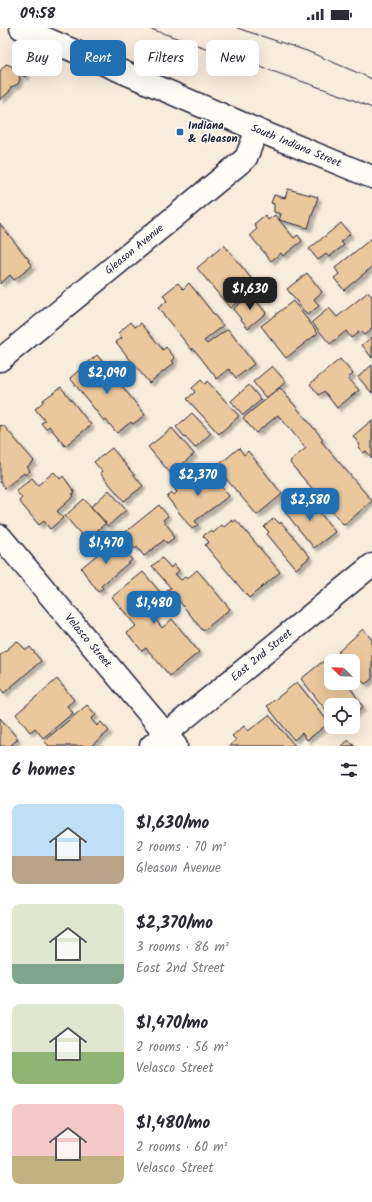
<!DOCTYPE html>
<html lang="en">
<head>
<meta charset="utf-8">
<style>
	:root { --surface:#fff; --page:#f7f7f7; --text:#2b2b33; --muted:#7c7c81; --accent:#1f6fb2 }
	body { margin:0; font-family:Kalam,sans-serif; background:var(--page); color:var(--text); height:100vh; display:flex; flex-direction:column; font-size:15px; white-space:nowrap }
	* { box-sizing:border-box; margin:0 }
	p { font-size:13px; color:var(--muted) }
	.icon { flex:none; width:22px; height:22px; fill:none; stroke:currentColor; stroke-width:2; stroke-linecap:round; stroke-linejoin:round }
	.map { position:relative; height:718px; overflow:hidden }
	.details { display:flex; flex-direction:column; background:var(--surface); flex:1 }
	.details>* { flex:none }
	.banner { position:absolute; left:12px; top:12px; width:348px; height:36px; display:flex; gap:8px }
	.needle { width:26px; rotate:293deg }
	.fabs { position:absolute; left:324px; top:626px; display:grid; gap:8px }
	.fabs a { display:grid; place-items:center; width:36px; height:36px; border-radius:8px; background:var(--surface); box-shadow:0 4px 16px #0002; font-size:20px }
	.price { position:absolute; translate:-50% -34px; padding:0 9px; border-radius:8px; background:var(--accent); color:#fff; font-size:13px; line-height:26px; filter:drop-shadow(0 1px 2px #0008) }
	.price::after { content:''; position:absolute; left:50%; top:24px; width:12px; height:9px; margin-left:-6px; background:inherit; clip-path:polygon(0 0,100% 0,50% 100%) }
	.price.current { background:#222; color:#fff }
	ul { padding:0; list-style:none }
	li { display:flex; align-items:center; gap:12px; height:100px; padding:0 12px }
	li span { display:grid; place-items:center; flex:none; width:112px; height:80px; border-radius:8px; color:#555 }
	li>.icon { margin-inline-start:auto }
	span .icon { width:48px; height:48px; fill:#fffc; stroke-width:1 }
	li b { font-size:17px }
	h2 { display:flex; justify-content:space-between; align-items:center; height:48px; padding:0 12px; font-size:17px }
	.tag { padding:0 14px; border-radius:8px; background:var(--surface); box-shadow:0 4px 16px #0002; font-size:14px; line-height:36px }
	.tag.current { background:var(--accent); color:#fff }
	.status { display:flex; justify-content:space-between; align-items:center; height:28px; padding:0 20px; background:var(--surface); direction:ltr }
	.status svg { height:11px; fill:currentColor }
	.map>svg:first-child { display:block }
	.building { fill:#ebc79c; stroke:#22223b; filter:url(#shadow) }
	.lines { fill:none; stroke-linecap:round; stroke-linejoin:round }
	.minor-casing { stroke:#22223b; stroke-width:25 }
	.tertiary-casing { stroke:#22223b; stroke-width:25 }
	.minor { stroke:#fdfcf7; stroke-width:22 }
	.tertiary { stroke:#fdfcf7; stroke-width:22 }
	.tram { stroke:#22223b; stroke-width:1 }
	.poi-dot { fill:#1f6fb2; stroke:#fdfcf7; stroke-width:1.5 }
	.labels { text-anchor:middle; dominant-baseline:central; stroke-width:3; stroke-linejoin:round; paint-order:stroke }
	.poi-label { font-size:11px; font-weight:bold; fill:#22223b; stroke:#fdfcf7; text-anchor:start }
	.street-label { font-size:11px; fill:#22223b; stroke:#fdfcf7 }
</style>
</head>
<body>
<div class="status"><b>09:58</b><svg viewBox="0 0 49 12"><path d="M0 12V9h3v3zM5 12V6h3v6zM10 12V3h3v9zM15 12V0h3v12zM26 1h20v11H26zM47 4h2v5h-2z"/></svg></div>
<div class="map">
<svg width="372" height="718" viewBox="0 0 372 718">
	<defs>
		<filter id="shadow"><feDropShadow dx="3.5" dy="3.5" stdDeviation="1" flood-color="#0004"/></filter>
	</defs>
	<rect width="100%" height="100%" fill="#f8ecdc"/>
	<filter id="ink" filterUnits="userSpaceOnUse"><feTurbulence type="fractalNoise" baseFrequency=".025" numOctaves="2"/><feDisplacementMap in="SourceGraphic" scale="8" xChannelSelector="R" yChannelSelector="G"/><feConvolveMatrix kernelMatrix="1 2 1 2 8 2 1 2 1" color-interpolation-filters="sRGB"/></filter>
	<g filter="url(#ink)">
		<path class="building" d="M6,36L27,44L25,49L18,45L20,51L18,56L11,59L9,64L0,72V43Z
			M288,161L318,169L308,200L279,192L281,186L274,184V176L271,175L274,167L285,170Z
			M265,187L268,192L275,187L294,210L298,207L302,213L283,228L281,225L271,233L250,207L257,201L254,196Z
			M341,195L350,206L341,214L344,217L329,229L326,226L318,232L309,221Z
			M0,196L29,232L28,233L32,238L14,252L10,247L0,256Z
			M372,210V239L344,262L334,250L339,246L335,240Z
			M224,217L254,254L242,265L244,268L230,280L197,240Z
			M307,245L322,264L314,271L319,278L307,287L287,261Z
			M178,255L183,261L189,255L223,298L204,313L207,316L228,301L254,336L236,350L229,341L217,351L198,326L193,320L192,322L158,280L167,273L163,267Z
			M368,264L372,269V301L364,307L360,303L351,310L346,303L330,316L312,294L329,280L337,289Z
			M251,266L266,285L248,300L233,281Z
			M293,273L318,305L286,330L261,298Z
			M131,294L135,299L141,295L163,322L166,319L175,330L172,333L174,335L149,355L116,314L122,310L118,305Z
			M372,309V330L362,317Z
			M97,327L145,387L133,396L131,394L117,405L106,392L104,393L70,350Z
			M340,331L353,346L348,350L359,362L337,380L324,363L319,367L310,356Z
			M372,337V365L358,349Z
			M272,338L286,354L266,370L253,354Z
			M201,352L205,356L207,353L239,388L219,406L187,371L195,364L192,360Z
			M249,357L261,372L243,387L231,373Z
			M61,359L91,397L65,418L49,398L46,401L41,395L45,393L35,381L43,374V372Z
			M280,360L323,411L321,413L372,473L344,497L290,435L291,432L306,420L278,387L256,405L243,390Z
			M192,385L211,405L195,420L176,399Z
			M372,392V430L366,423L363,425L358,419L360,417L353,408Z
			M0,397L1,398L3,397L34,433L27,439L30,443L25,447L24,445L5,460L0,454Z
			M172,400L194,426L171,446L148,419Z
			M112,420L143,458L124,473L100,445L102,443L94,434Z
			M239,420L244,427L248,423L282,466L257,487L216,439Z
			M201,441L209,446L210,445L229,468L195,493L198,497L192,501L167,469L172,465L174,467L177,464L175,462Z
			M54,444L60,451L63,448L75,465L72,466L74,468L57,483L63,490L50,501L44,493L39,497L19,473L22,470L16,463L32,450L38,457Z
			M109,462L126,482L108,498L91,479Z
			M306,467L335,504L314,520L285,484Z
			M84,471L106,495L86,512L65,488Z
			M159,477L168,488L163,492L173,505L172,507L174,510L167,515L164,512L144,528L137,519L135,521L123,506Z
			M274,490L280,496L281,494L310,529L296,541L267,506L269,504L264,499Z
			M232,492L233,494L236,492L280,544L249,570L205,517L209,514L203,508L211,502L213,505L222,497L224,499Z
			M115,512L132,532L101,558L103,560L98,564L81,540Z
			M162,530L171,540L174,536L179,543L175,546L181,552L185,549L187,551L197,542L230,581L203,603L173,565L171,567L167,562L171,560L152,538Z
			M143,544L170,576L154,589L162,600L172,591L199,624L170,648L146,620L142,623L127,605L136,598L112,569Z
			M363,601L372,612V651L365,656L353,642V633H346L338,624Z
			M17,613L26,622L30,619L41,633L4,665L0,660V627Z
			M327,630L331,636V655H347L363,679L353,687V677H331V681L330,680L326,682L301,651Z
			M57,651L74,672L67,678L73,685L43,710L35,700L30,704L16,686Z
			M297,654L329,695L307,712L302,705L294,712L267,678Z
			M87,677L96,687L91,691L97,698L101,694L109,703L91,718H49L44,713Z
			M269,687L295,718H229L236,712L232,708L244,698L248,703Z
			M0,690L18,711L11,717L12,718H0Z
			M349,712L354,718H341Z"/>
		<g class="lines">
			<defs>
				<g id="minor">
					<path id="s1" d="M0,332L246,130L257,102"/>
					<path id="s2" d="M0,508L176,718"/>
					<path id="s3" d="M151,718L372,537"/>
				</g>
				<g id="tertiary">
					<path id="s4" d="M21,0L257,102L372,149"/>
				</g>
			</defs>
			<use href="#minor" class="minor-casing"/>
			<use href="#tertiary" class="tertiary-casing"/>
			<use href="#minor" class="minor"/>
			<use href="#tertiary" class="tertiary"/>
			<path class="tram" d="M148,0L344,68L372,80
				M237,0L307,23L372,51"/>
		</g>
	</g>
	<rect class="poi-dot" x="176" y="100" width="8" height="8" rx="2"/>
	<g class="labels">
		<g class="poi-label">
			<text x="188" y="98">Indiana<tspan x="188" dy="13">&amp; Gleason</tspan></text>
		</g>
		<g class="street-label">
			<text stroke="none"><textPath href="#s4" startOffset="299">South Indiana Street</textPath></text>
			<text stroke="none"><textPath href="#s1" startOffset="174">Gleason Avenue</textPath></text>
			<text stroke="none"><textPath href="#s2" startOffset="137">Velasco Street</textPath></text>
			<text stroke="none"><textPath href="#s3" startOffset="143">East 2nd Street</textPath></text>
		</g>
	</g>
</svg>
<div class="fabs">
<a><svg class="needle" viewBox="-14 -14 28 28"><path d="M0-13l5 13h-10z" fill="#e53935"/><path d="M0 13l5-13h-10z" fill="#7c7c81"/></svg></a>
<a><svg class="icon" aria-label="locate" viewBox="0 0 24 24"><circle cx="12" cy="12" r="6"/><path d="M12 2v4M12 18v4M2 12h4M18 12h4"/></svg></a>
</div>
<b class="price current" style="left:250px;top:283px">$1,630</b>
<b class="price" style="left:107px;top:367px">$2,090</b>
<b class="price" style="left:198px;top:469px">$2,370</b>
<b class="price" style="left:310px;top:494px">$2,580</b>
<b class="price" style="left:106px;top:537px">$1,470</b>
<b class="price" style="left:154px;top:597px">$1,480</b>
<div class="banner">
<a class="tag">Buy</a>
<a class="tag current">Rent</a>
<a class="tag">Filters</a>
<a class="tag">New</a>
</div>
</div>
<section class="details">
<h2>6 homes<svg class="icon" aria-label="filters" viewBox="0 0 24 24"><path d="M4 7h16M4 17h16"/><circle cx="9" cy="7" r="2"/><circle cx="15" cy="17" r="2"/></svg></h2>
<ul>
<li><span style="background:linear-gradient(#bfe0f5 65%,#b9a48a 0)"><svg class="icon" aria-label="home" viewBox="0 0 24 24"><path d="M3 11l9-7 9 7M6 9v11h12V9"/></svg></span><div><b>$1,630/mo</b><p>2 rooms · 70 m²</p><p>Gleason Avenue</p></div></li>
<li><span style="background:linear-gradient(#dfe7d0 75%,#7fa58c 0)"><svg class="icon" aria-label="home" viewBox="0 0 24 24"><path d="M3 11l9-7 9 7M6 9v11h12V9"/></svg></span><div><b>$2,370/mo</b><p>3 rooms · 86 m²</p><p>East 2nd Street</p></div></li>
<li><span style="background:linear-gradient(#dfe7d0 60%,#8fb573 0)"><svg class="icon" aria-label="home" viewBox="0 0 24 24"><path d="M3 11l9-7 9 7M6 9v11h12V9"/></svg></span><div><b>$1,470/mo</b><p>2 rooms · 56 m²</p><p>Velasco Street</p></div></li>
<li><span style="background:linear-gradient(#f6c9c9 65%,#c2b280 0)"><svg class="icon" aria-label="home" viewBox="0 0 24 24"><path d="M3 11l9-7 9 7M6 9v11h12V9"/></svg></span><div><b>$1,480/mo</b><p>2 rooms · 60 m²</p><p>Velasco Street</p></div></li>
</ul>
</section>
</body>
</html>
